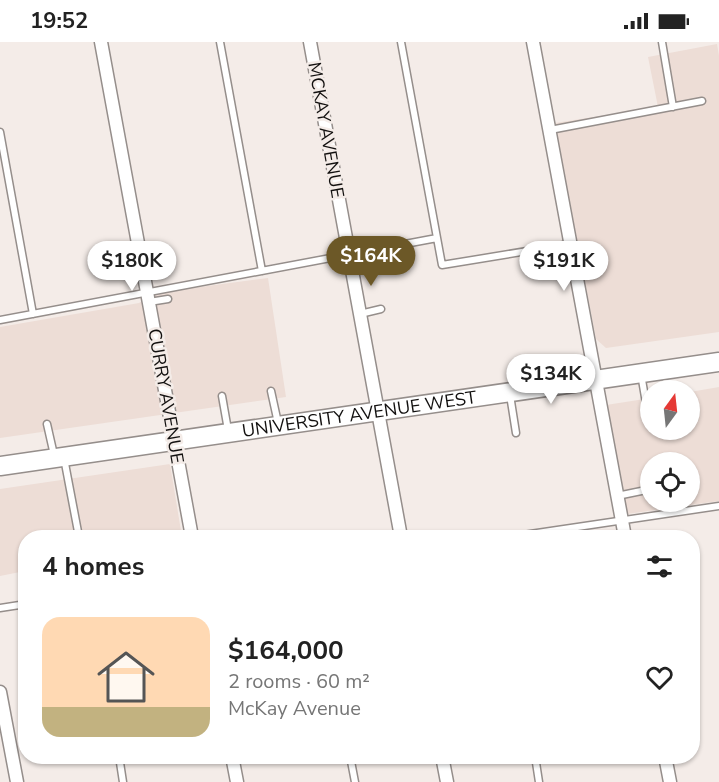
<!DOCTYPE html>
<html lang="en">
<head>
<meta charset="utf-8">
<style>
	:root { --surface:#fff; --page:#f2f2f2; --text:#222; --muted:#767676; --line:#e0e0e0; --accent:#6c5827 }
	body { margin:0; font-family:"Nunito Sans",sans-serif; background:var(--page); color:var(--text); height:100vh; display:flex; flex-direction:column; font-size:22px; white-space:nowrap }
	* { box-sizing:border-box; margin:0 }
	p { font-size:20px; color:var(--muted) }
	.icon { flex:none; width:33px; height:33px; fill:none; stroke:currentColor; stroke-width:2; stroke-linecap:round; stroke-linejoin:round }
	.map { position:relative; flex:1; overflow:hidden }
	.drawer { position:absolute; left:18px; top:488px; width:682px; height:234px; display:flex; flex-direction:column; background:var(--surface); border-radius:24px; box-shadow:0 2px 4px #0004 }
	.drawer>* { flex:none }
	.needle { width:39px; rotate:15deg }
	.buttons { position:absolute; left:640px; top:338px; display:grid; gap:12px }
	.buttons a { display:grid; place-items:center; width:60px; height:60px; border-radius:50%; background:var(--surface); box-shadow:0 2px 4px #0004; font-size:30px }
	.price { position:absolute; translate:-50% -51px; padding:0 14px; border-radius:21px; background:#fff; color:#222; font-size:20px; line-height:39px; filter:drop-shadow(0 2px 3px #0008) }
	.price::after { content:''; position:absolute; left:50%; top:36px; width:18px; height:14px; margin-left:-9px; background:inherit; clip-path:polygon(0 0,100% 0,50% 100%) }
	.price.selected { background:var(--accent); color:#fff }
	ul { padding:0; list-style:none }
	li { display:flex; align-items:center; gap:18px; height:150px; padding:0 24px }
	li+li { border-top:2px solid var(--line) }
	li span { display:grid; place-items:center; flex:none; width:168px; height:120px; border-radius:18px; color:#555 }
	li>.icon { margin-inline-start:auto }
	span .icon { width:72px; height:72px; fill:#fffc; stroke-width:1 }
	li b { font-size:26px }
	h2 { display:flex; justify-content:space-between; align-items:center; height:72px; padding:0 24px; font-size:26px }
	.status { display:flex; justify-content:space-between; align-items:center; height:42px; padding:0 30px; background:var(--surface); direction:ltr }
	.status svg { height:16px; fill:currentColor }
	.map>svg:first-child { display:block }
	.built { fill:#edddd6; fill-rule:evenodd }
	.lines { fill:none; stroke-linecap:round; stroke-linejoin:round }
	.service-casing { stroke:#958e8b; stroke-width:9 }
	.minor-casing { stroke:#958e8b; stroke-width:15 }
	.secondary-casing { stroke:#958e8b; stroke-width:21 }
	.service { stroke:#fff; stroke-width:6 }
	.minor { stroke:#fff; stroke-width:12 }
	.secondary { stroke:#fff; stroke-width:18 }
	.labels { text-anchor:middle; dominant-baseline:central; stroke-width:5; stroke-linejoin:round; paint-order:stroke }
	.street-label { font-size:18px; fill:#12100f; stroke:#f4ece8 }
</style>
</head>
<body>
<div class="status"><b>19:52</b><svg viewBox="0 0 49 12"><path d="M0 12V9h3v3zM5 12V6h3v6zM10 12V3h3v9zM15 12V0h3v12zM26 1h20v11H26zM47 4h2v5h-2z"/></svg></div>
<div class="map">
<svg width="719" height="740" viewBox="0 0 719 740">
	<rect width="100%" height="100%" fill="#f4ece8"/>
	<path class="built" d="M717,2L719,14V290L606,306L596,297L555,81L658,65L648,15Z
		M268,236L286,355L0,396V285L139,261L155,251Z
		M719,345V459L627,472L606,363L651,356V387H690V350ZM651,420H690V459H651Z
		M170,422L182,495H26L25,529L0,534V447Z"/>
	<g class="lines">
		<defs>
			<path id="service" d="M220,0L262,229
				M401,0L442,223L570,202
				M662,0L673,65
				M550,88L702,59
				M0,90L33,272
				M149,260L168,257
				M360,272L381,267
				M0,278L437,196
				M641,332L646,361
				M271,349L278,381
				M510,353L516,391
				M222,354L228,388
				M47,382L54,413
				M64,416L79,495
				M617,454L651,447
				M510,495L719,464
				M0,566L26,562
				M119,714L123,740
				M350,714L355,740
				M535,714L539,740"/>
			<path id="minor" d="M101,0L192,495
				M310,0L401,495
				M533,0L625,495
				M0,650L17,740
				M232,714L237,740
				M442,714L447,740
				M665,714L670,740"/>
			<g id="secondary">
				<path id="s1" d="M0,424L719,320"/>
			</g>
		</defs>
		<use href="#service" class="service-casing"/>
		<use href="#minor" class="minor-casing"/>
		<use href="#secondary" class="secondary-casing"/>
		<use href="#service" class="service"/>
		<use href="#minor" class="minor"/>
		<use href="#secondary" class="secondary"/>
	</g>
	<g class="labels">
		<g class="street-label">
			<text transform="translate(326 88) rotate(80)">MCKAY AVENUE</text>
			<text transform="translate(166 354) rotate(80)">CURRY AVENUE</text>
			<text stroke="none"><textPath href="#s1" startOffset="363">UNIVERSITY AVENUE WEST</textPath></text>
		</g>
	</g>
</svg>
<div class="buttons">
<a><svg class="needle" viewBox="-14 -14 28 28"><path d="M0-13l5 13h-10z" fill="#e53935"/><path d="M0 13l5-13h-10z" fill="#767676"/></svg></a>
<a><svg class="icon" aria-label="locate" viewBox="0 0 24 24"><circle cx="12" cy="12" r="6"/><path d="M12 2v4M12 18v4M2 12h4M18 12h4"/></svg></a>
</div>
<b class="price selected" style="left:371px;top:245px">$164K</b>
<b class="price" style="left:132px;top:250px">$180K</b>
<b class="price" style="left:564px;top:250px">$191K</b>
<b class="price" style="left:551px;top:363px">$134K</b>
<section class="drawer">
<h2>4 homes<svg class="icon" aria-label="filters" viewBox="0 0 24 24"><path d="M4 7h16M4 17h16"/><circle cx="9" cy="7" r="2"/><circle cx="15" cy="17" r="2"/></svg></h2>
<ul>
<li><span style="background:linear-gradient(#ffd9b3 75%,#c2b280 0)"><svg class="icon" aria-label="home" viewBox="0 0 24 24"><path d="M3 11l9-7 9 7M6 9v11h12V9"/></svg></span><div><b>$164,000</b><p>2 rooms · 60 m²</p><p>McKay Avenue</p></div><svg class="icon" aria-label="heart" viewBox="0 0 24 24"><path d="M12 20l-8-8c-3-5 5-10 8-4 3-6 11-1 8 4z"/></svg></li>
</ul>
</section>
</div>
</body>
</html>
